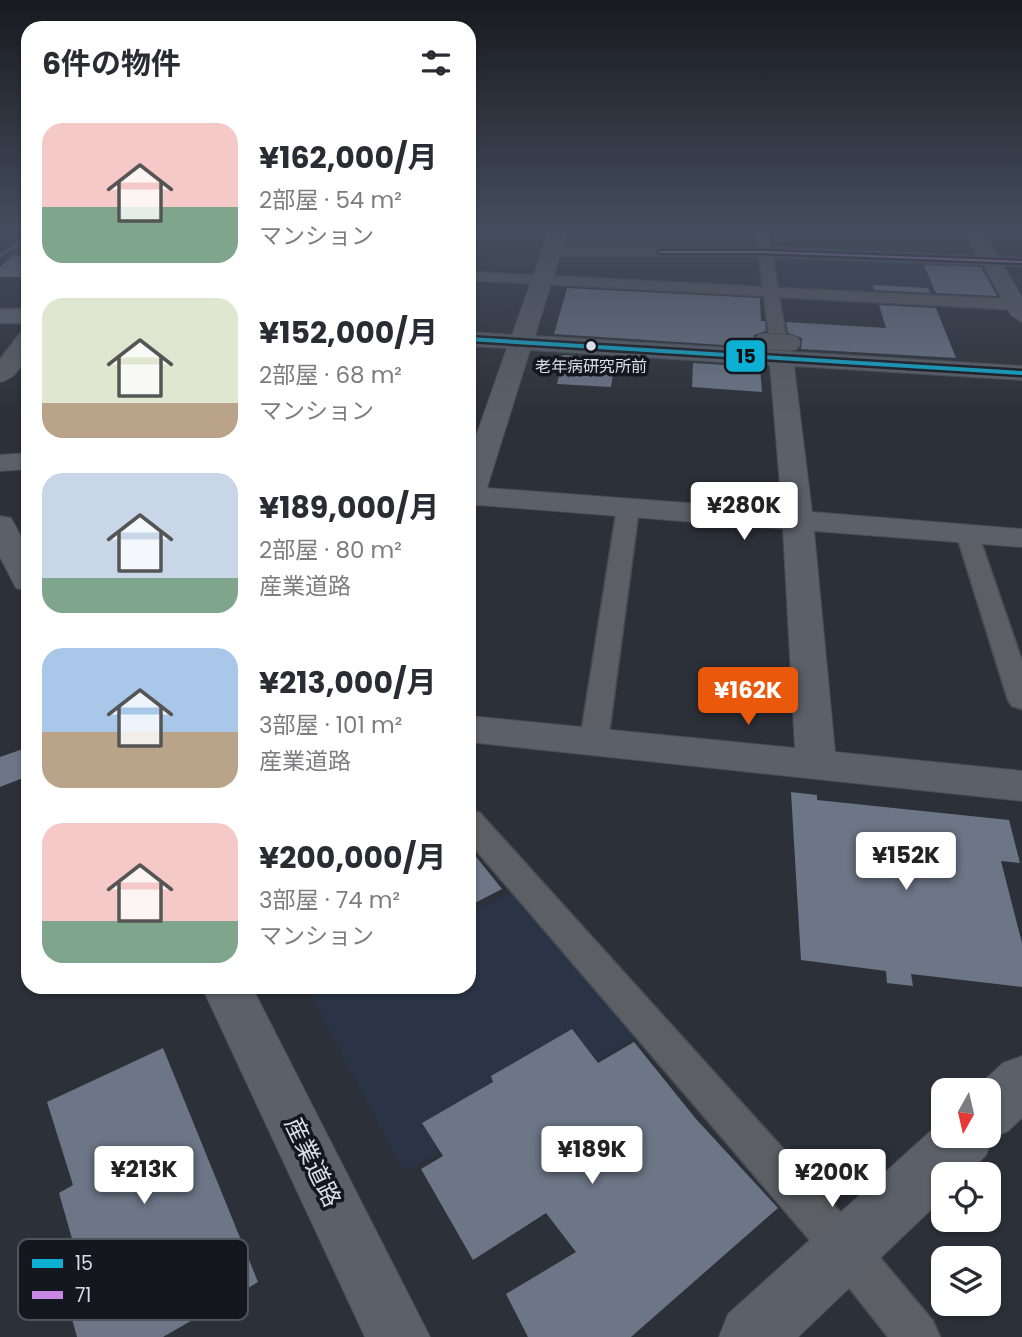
<!DOCTYPE html>
<html lang="ja">
<head>
<meta charset="utf-8">
<style>
	:root { --surface:#fff; --page:#f7f7f7; --text:#2b2b33; --muted:#7c7c81; --accent:#ea580c }
	body { margin:0; font-family:Poppins,"Noto Sans JP",sans-serif; background:var(--page); color:var(--text); height:100vh; display:flex; flex-direction:column; font-size:26px; white-space:nowrap }
	* { box-sizing:border-box; margin:0 }
	p { font-size:23px; color:var(--muted) }
	.icon { flex:none; width:38px; height:38px; fill:none; stroke:currentColor; stroke-width:2; stroke-linecap:round; stroke-linejoin:round }
	.map { position:relative; flex:1; overflow:hidden }
	.drawer { position:absolute; left:21px; top:21px; width:455px; height:973px; display:flex; flex-direction:column; background:var(--surface); border-radius:21px; box-shadow:0 2px 5px #0004 }
	.drawer>* { flex:none }
	.needle { width:46px; rotate:188deg }
	.fabs { position:absolute; left:931px; top:1078px; display:grid; gap:14px }
	.fabs a { display:grid; place-items:center; width:70px; height:70px; border-radius:14px; background:var(--surface); box-shadow:0 2px 5px #0004; font-size:35px }
	.price { position:absolute; translate:-50% -60px; padding:0 16px; border-radius:7px; background:#fff; color:#222; font-size:23px; line-height:46px; filter:drop-shadow(0 2px 4px #0008) }
	.price::after { content:''; position:absolute; left:50%; top:42px; width:21px; height:16px; margin-left:-10px; background:inherit; clip-path:polygon(0 0,100% 0,50% 100%) }
	.price.current { background:var(--accent); color:#fff }
	ul { padding:0; list-style:none }
	li { display:flex; align-items:center; gap:21px; height:175px; padding:0 21px }
	li span { display:grid; place-items:center; flex:none; width:196px; height:140px; border-radius:21px; color:#555 }
	li>.icon { margin-inline-start:auto }
	span .icon { width:84px; height:84px; fill:#fffc; stroke-width:1 }
	li b { font-size:30px }
	h2 { display:flex; justify-content:space-between; align-items:center; height:84px; padding:0 21px; font-size:30px }
	.map>svg:first-child { display:block }
	.built { fill:#2a3446 }
	.lines { fill:none; stroke-linecap:round; stroke-linejoin:round }
	.stream { fill:#506fa5; fill-rule:evenodd }
	.building { fill:#6d7686 }
	.street-casing { stroke:#494c53; stroke-width:3 }
	.secondary-casing { stroke:#494c53; stroke-width:2 }
	.primary-casing { stroke:#494c53; stroke-width:3 }
	.street { fill:#5c5f64; fill-rule:evenodd }
	.secondary { fill:#5c6068; fill-rule:evenodd }
	.primary { fill:#656b74; fill-rule:evenodd }
	.street-bridge-casing { stroke:#494c53; stroke-width:17; stroke-linecap:butt }
	.street-bridge { stroke:#5c5f64; stroke-width:15 }
	.bus-1-casing { stroke:#14171d; stroke-width:5 }
	.bus-2-casing { stroke:#14171d; stroke-width:5 }
	.bus-1 { fill:#0dafd3; fill-rule:evenodd }
	.bus-2 { fill:#c787e3; fill-rule:evenodd }
	.bus-dot { fill:#d9dfe8; stroke:#14171d; stroke-width:2.5 }
	.labels { text-anchor:middle; dominant-baseline:central; stroke-width:7; stroke-linejoin:round; paint-order:stroke }
	.far-bus-label { font-size:16px; fill:#d9dfe8; stroke:#14171d }
	.near-street-label { font-size:24px; fill:#d9dfe8; stroke:#14171d }
	.key { fill:#14171d; stroke:#4f535a; stroke-width:2 }
	.key-label { font-size:19px; fill:#d9dfe8 }
	.line-badge { stroke:#14171d; stroke-width:2.5 }
	.pale-badge-label { font-size:19px; text-anchor:middle; font-weight:bold; fill:#111 }
</style>
</head>
<body>
<div class="map">
<svg width="1022" height="1337" viewBox="0 0 1022 1337">
	<rect width="100%" height="100%" fill="#2c3038"/>
	<path class="built" d="M776,254L990,262L1013,303L783,291Z
		M513,892L635,1038L404,1172L309,992L318,987H469V914Z"/>
	<g class="lines">
		<path class="stream" d="M26,237H28V240L0,257V254Z"/>
	</g>
	<path class="building" d="M13,255H28V277H0V267Z
		M924,265L981,267L997,296L936,293Z
		M873,285L928,288L930,293L874,290Z
		M567,288L760,298L761,321H765L766,331L754,335V347L554,334Z
		M879,305L936,308L956,358L801,349L802,338L788,333L786,322L886,328Z
		M563,355L624,359L623,375H613L611,387L557,384Z
		M693,363L760,367L762,392L692,387Z
		M23,749L28,762V776L0,787V757Z
		M791,792L817,795V800L1009,820L1020,863L1001,861L1022,943V987L911,974L913,986L887,983L886,971L801,960Z
		M469,848L502,889L469,906Z
		M572,1029L598,1063L634,1042L696,1119L778,1208L631,1337H528L506,1294L576,1252L546,1213L473,1260L421,1169L443,1156L422,1123L493,1082L491,1076Z
		M163,1048L258,1282L163,1337H77L72,1319L92,1309L59,1193L73,1185L47,1102Z"/>
	<g class="lines">
		<defs>
			<path id="street" d="M755,231H769L771,248L1022,258V266L773,257L778,288L1022,300V310L779,297L791,365L782,370L773,365L764,296L469,280V272L763,287L759,256H552L545,252L552,248H758Z
				M628,502L639,508L608,741L604,748L594,751L584,748L580,741L617,508Z
				M967,526L978,533L1022,661V709L1012,706L1008,700L956,533Z
				M469,810L480,813L862,1236L933,1321L940,1337H888L832,1266L469,842Z"/>
			<path id="secondary" d="M549,231H567L535,336L1022,366V380L794,366L812,512L1022,529V547L814,531L835,752L1022,771V801L469,742V716L795,748L783,529L478,505L469,507V456L507,348L469,346V332L512,335ZM530,350L770,365L782,510L487,488Z
				M964,231H983L1022,297V322L1011,315Z
				M28,331C28,351 23,377 0,382V359L20,333Z
				M28,453V469L0,471V455Z
				M0,516L11,518L28,549V591L16,588L0,557Z
				M202,987H252L430,1337H365Z
				M1022,1056V1118L1008,1131L993,1137L986,1155L967,1174H943V1198L798,1337H719L728,1314L943,1120V1136H989V1090H974L1003,1063Z"/>
			<path id="primary" d="M0,309H28V323H0Z"/>
		</defs>
		<use href="#street" class="street-casing"/>
		<use href="#secondary" class="secondary-casing"/>
		<use href="#primary" class="primary-casing"/>
		<use href="#street" class="street"/>
		<use href="#secondary" class="secondary"/>
		<use href="#primary" class="primary"/>
		<defs>
			<path id="street-bridge" d="M762,341L793,343"/>
		</defs>
		<use href="#street-bridge" class="street-bridge-casing"/>
		<use href="#street-bridge" class="street-bridge"/>
		<defs>
			<path id="bus-1" d="M469,337L1022,371V375L469,341Z"/>
			<path id="bus-2" d="M661,251H764L1022,261V263L764,253H659V251Z"/>
		</defs>
		<use href="#bus-1" class="bus-1-casing"/>
		<use href="#bus-2" class="bus-2-casing"/>
		<use href="#bus-1" class="bus-1"/>
		<use href="#bus-2" class="bus-2"/>
	</g>
	<linearGradient id="sky" x2="0" y2="1"><stop stop-color="#181a1f"/><stop offset="0.55" stop-color="#454e5e"/><stop offset="1" stop-color="#454e5e" stop-opacity="0"/></linearGradient>
	<rect width="1022" height="418" fill="url(#sky)"/>
	<circle class="bus-dot" cx="591" cy="346" r="6"/>
	<g class="labels">
		<g class="far-bus-label">
			<text x="591" y="366">老年病研究所前</text>
		</g>
		<g class="near-street-label">
			<text transform="translate(313 1162) rotate(64)">産業道路</text>
		</g>
	</g>
	<rect x="18" y="1239" width="230" height="81" rx="10" class="key"/>
	<rect x="32" y="1259" width="31" height="9" fill="#0dafd3"/>
	<rect x="32" y="1291" width="31" height="8" fill="#c787e3"/>
	<g class="key-label">
		<text x="75" y="1270">15</text>
		<text x="75" y="1302">71</text>
	</g>
	<rect class="line-badge" x="725" y="339" width="41" height="34" rx="7" fill="#0dafd3"/>
	<g class="pale-badge-label">
		<text x="746" y="363">15</text>
	</g>
</svg>
<div class="fabs">
<a><svg class="needle" viewBox="-14 -14 28 28"><path d="M0-13l5 13h-10z" fill="#e53935"/><path d="M0 13l5-13h-10z" fill="#7c7c81"/></svg></a>
<a><svg class="icon" aria-label="locate" viewBox="0 0 24 24"><circle cx="12" cy="12" r="6"/><path d="M12 2v4M12 18v4M2 12h4M18 12h4"/></svg></a>
<a><svg class="icon" aria-label="layers" viewBox="0 0 24 24"><path d="M12 4l9 5-9 5-9-5zM3 14l9 5 9-5"/></svg></a>
</div>
<b class="price" style="left:744px;top:542px">¥280K</b>
<b class="price current" style="left:748px;top:727px">¥162K</b>
<b class="price" style="left:906px;top:892px">¥152K</b>
<b class="price" style="left:592px;top:1186px">¥189K</b>
<b class="price" style="left:144px;top:1206px">¥213K</b>
<b class="price" style="left:832px;top:1209px">¥200K</b>
<section class="drawer">
<h2>6件の物件<svg class="icon" aria-label="filters" viewBox="0 0 24 24"><path d="M4 7h16M4 17h16"/><circle cx="9" cy="7" r="2"/><circle cx="15" cy="17" r="2"/></svg></h2>
<ul>
<li><span style="background:linear-gradient(#f6c9c9 60%,#7fa58c 0)"><svg class="icon" aria-label="home" viewBox="0 0 24 24"><path d="M3 11l9-7 9 7M6 9v11h12V9"/></svg></span><div><b>¥162,000/月</b><p>2部屋 · 54 m²</p><p>マンション</p></div></li>
<li><span style="background:linear-gradient(#dfe7d0 75%,#b9a48a 0)"><svg class="icon" aria-label="home" viewBox="0 0 24 24"><path d="M3 11l9-7 9 7M6 9v11h12V9"/></svg></span><div><b>¥152,000/月</b><p>2部屋 · 68 m²</p><p>マンション</p></div></li>
<li><span style="background:linear-gradient(#c9d6e8 75%,#7fa58c 0)"><svg class="icon" aria-label="home" viewBox="0 0 24 24"><path d="M3 11l9-7 9 7M6 9v11h12V9"/></svg></span><div><b>¥189,000/月</b><p>2部屋 · 80 m²</p><p>産業道路</p></div></li>
<li><span style="background:linear-gradient(#a9c7e8 60%,#b9a48a 0)"><svg class="icon" aria-label="home" viewBox="0 0 24 24"><path d="M3 11l9-7 9 7M6 9v11h12V9"/></svg></span><div><b>¥213,000/月</b><p>3部屋 · 101 m²</p><p>産業道路</p></div></li>
<li><span style="background:linear-gradient(#f6c9c9 70%,#7fa58c 0)"><svg class="icon" aria-label="home" viewBox="0 0 24 24"><path d="M3 11l9-7 9 7M6 9v11h12V9"/></svg></span><div><b>¥200,000/月</b><p>3部屋 · 74 m²</p><p>マンション</p></div></li>
</ul>
</section>
</div>
</body>
</html>
